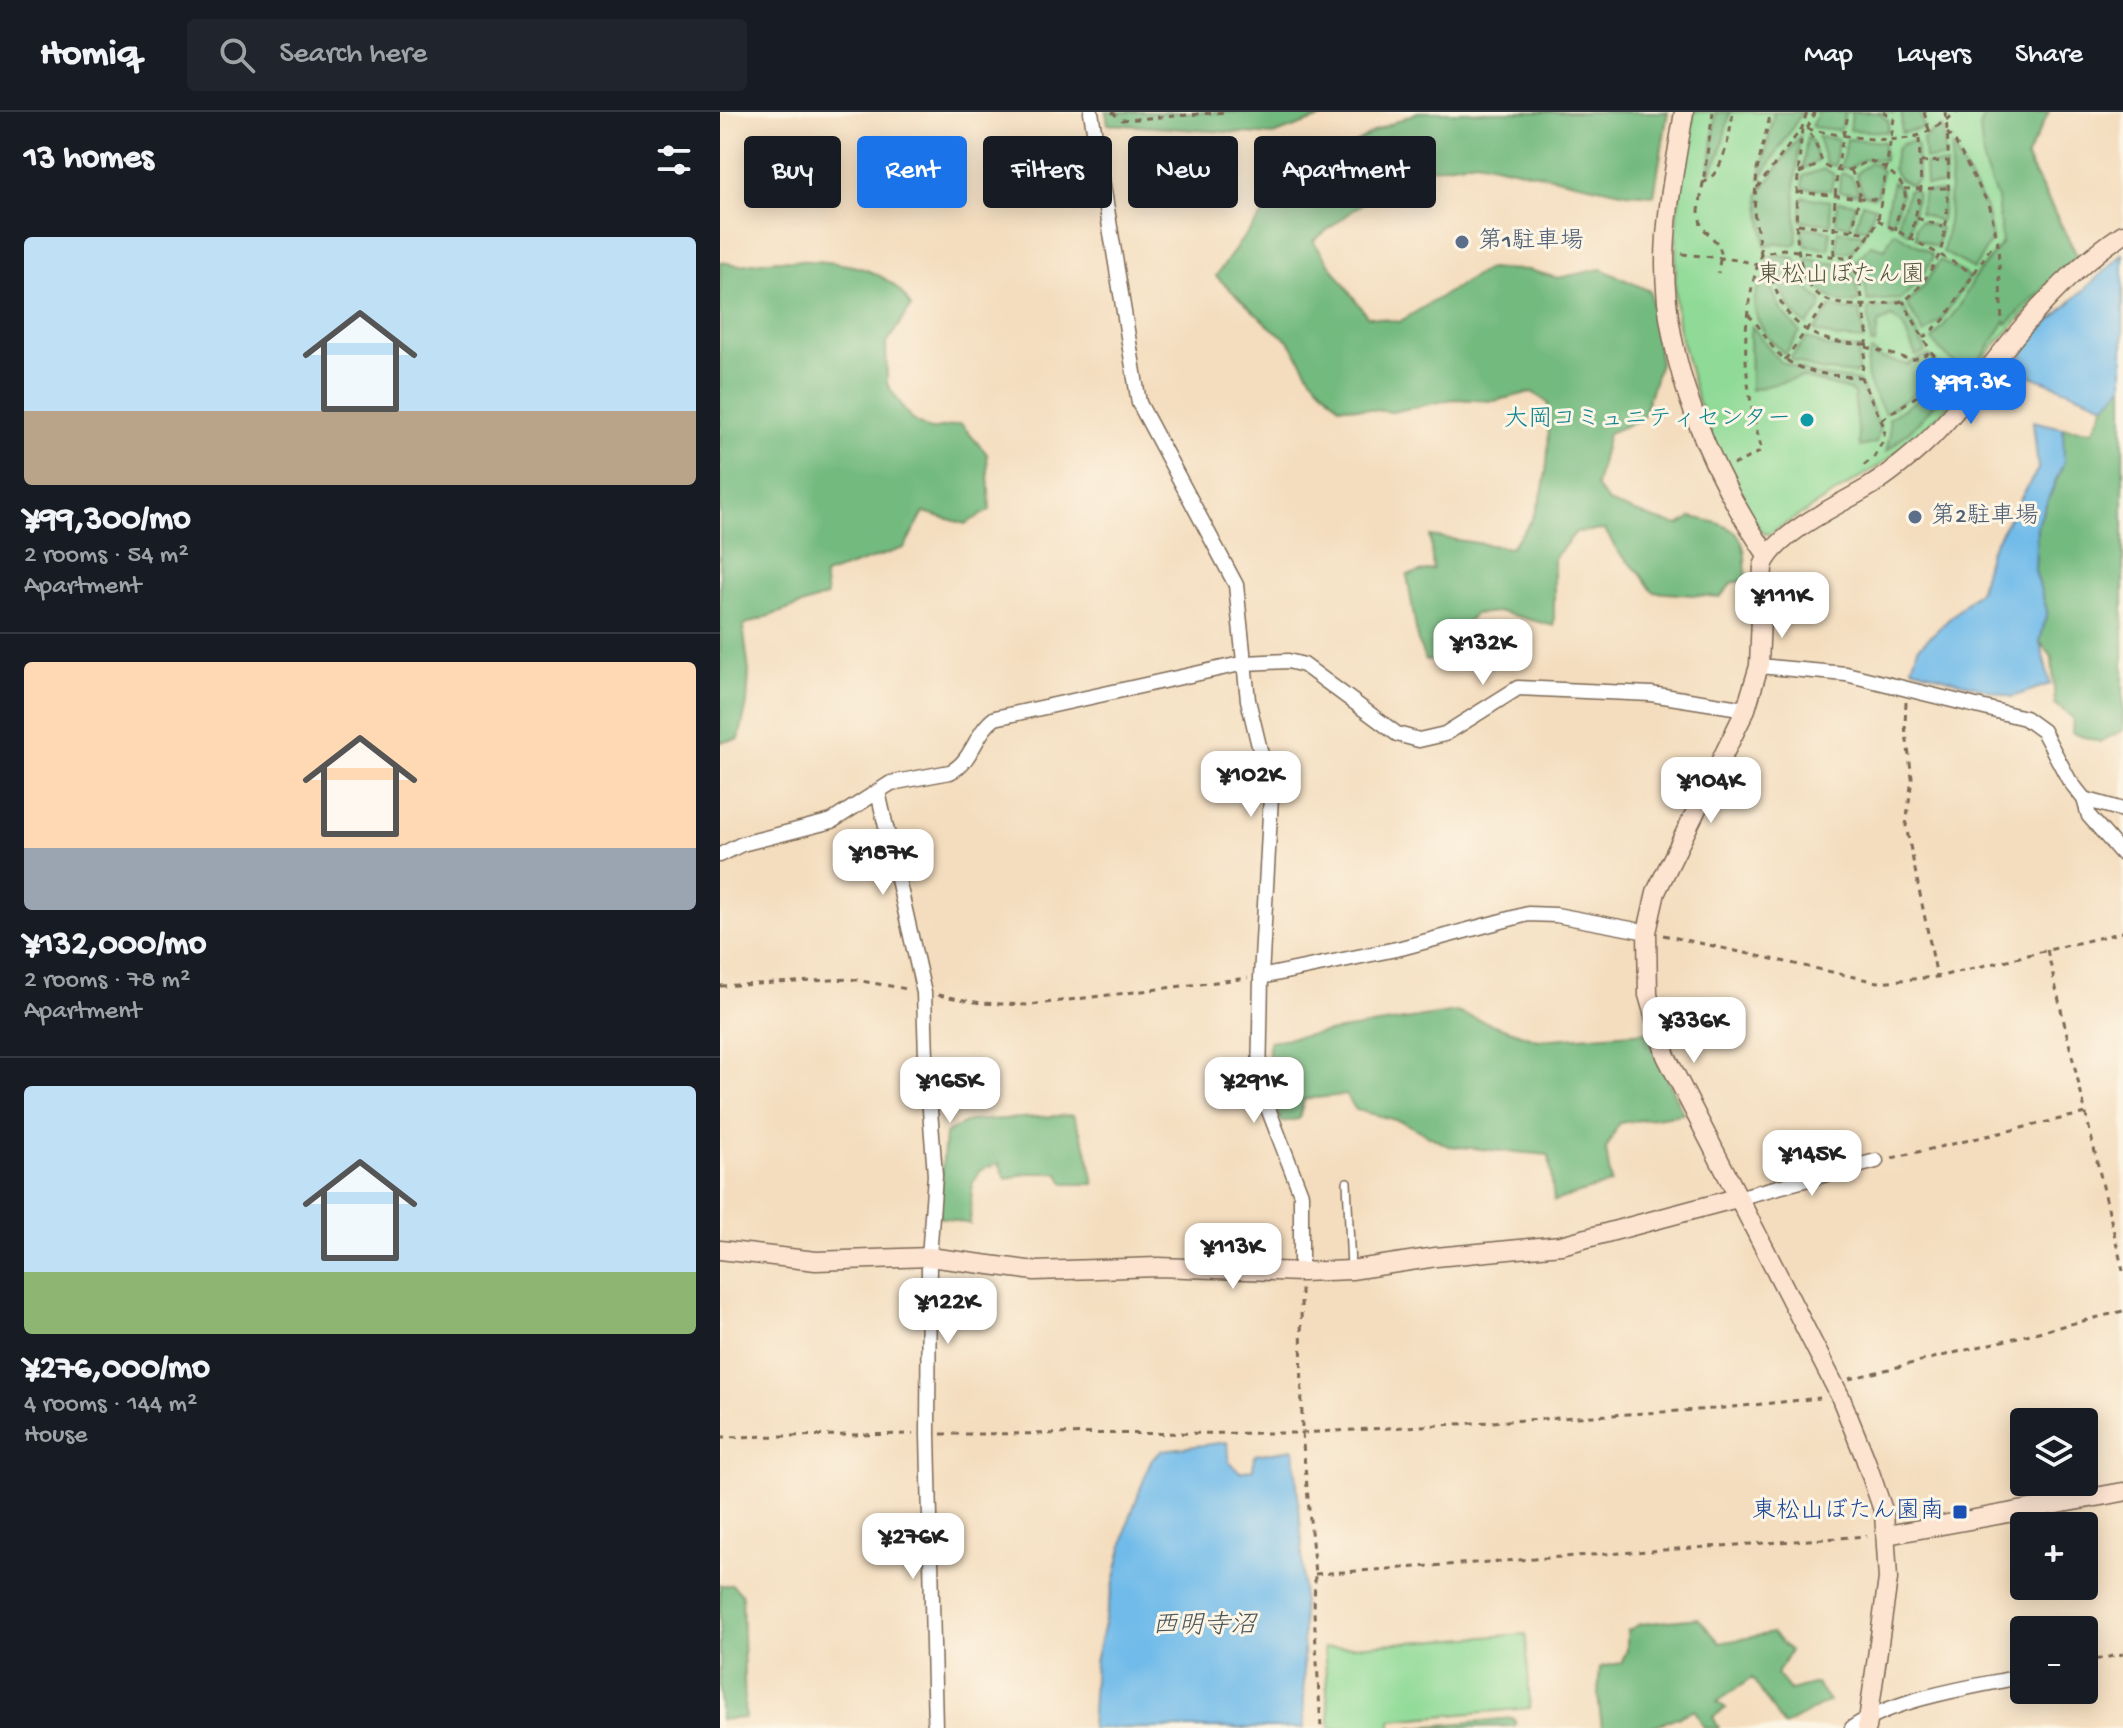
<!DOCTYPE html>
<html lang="en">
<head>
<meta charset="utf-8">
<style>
	:root { --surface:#171b24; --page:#20242c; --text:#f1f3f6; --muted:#9ea1a6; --line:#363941; --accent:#1a73e8 }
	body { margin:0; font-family:"Gochi Hand","Klee One",sans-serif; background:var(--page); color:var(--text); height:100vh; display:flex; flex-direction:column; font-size:30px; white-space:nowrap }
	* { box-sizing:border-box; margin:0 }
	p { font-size:26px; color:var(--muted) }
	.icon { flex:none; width:44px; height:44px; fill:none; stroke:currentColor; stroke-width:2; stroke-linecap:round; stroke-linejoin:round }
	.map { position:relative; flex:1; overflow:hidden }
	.side { display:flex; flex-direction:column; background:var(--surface); width:720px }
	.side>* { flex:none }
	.top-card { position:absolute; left:24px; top:24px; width:760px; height:72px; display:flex; gap:16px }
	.controls { position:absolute; left:1290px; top:1296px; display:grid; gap:16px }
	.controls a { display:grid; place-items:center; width:88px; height:88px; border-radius:8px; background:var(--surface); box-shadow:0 4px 20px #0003; font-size:40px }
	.price { position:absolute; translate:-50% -68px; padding:0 18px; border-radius:16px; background:#fff; color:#222; font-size:26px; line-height:52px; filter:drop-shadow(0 2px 4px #0008) }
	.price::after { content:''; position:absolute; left:50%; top:48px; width:24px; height:18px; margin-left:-12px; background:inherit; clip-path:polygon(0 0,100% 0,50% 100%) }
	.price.active { background:var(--accent); color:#fff }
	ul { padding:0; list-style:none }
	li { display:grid; align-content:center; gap:16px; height:424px; padding:0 24px }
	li+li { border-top:2px solid var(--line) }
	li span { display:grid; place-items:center; height:248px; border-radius:8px; color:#555 }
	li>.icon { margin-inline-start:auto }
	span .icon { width:144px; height:144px; fill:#fffc; stroke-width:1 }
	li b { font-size:34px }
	h2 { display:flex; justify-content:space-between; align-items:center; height:96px; padding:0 24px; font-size:34px }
	.pill { padding:0 28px; border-radius:8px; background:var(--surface); box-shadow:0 4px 20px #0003; font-size:28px; line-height:72px }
	.pill.active { background:var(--accent); color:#fff }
	header { display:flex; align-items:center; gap:48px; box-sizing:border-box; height:112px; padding:0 40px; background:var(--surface); border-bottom:2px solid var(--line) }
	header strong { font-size:38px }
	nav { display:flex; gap:44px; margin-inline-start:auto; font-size:28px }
	.search { width:560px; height:72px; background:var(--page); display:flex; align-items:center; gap:20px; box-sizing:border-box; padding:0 28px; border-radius:8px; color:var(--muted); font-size:30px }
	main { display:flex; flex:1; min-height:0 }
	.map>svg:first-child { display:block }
	.green { fill:#8fda96; stroke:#65825a; stroke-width:2 }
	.forest { fill:#73ba7f; stroke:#57724e; stroke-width:2 }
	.water { fill:#71bbea; stroke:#567284; stroke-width:2 }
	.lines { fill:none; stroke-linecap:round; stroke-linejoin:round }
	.lane-casing { stroke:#7c6956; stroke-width:10 }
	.street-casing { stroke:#7c6956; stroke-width:17 }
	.secondary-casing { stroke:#7c6956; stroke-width:21 }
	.path { stroke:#7c6956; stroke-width:3; stroke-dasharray:6 6; stroke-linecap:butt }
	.lane { stroke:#fff; stroke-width:7 }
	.street { stroke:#fff; stroke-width:14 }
	.secondary { stroke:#fde4d1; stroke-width:18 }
	.service-dot { fill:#5c6f8a; stroke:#fcf5e5; stroke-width:3 }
	.culture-dot { fill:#0f9aa8; stroke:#fcf5e5; stroke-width:3 }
	.transit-dot { fill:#1a4fb4; stroke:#fcf5e5; stroke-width:3 }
	.labels { text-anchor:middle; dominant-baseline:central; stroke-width:6; stroke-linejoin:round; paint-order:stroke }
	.service-label { font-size:24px; fill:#4e5e75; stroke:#fcf5e5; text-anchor:start }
	.park-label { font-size:24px; fill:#50563c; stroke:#fcf5e5 }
	.culture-label { font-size:24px; fill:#0d838f; stroke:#fcf5e5; text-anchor:end }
	.transit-label { font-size:24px; fill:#164399; stroke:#fcf5e5; text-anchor:end }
	.water-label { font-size:26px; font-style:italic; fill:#4b565b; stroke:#fcf5e5 }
</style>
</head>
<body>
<header>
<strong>Homiq</strong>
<div class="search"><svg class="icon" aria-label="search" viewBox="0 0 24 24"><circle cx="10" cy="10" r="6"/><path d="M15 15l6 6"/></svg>Search here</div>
<nav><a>Map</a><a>Layers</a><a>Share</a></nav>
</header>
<main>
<section class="side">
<h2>13 homes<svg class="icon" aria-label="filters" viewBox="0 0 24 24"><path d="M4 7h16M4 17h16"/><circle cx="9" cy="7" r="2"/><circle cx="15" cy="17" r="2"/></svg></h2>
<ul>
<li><span style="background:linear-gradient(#bfe0f5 70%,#b9a48a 0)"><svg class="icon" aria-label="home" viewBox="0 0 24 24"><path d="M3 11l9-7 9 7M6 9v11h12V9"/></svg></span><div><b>¥99,300/mo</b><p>2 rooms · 54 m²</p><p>Apartment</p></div></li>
<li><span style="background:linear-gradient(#ffd9b3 75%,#9aa5b1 0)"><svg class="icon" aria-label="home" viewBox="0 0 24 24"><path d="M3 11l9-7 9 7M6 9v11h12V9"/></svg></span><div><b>¥132,000/mo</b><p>2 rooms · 78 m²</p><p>Apartment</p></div></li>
<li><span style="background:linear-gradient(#bfe0f5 75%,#8fb573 0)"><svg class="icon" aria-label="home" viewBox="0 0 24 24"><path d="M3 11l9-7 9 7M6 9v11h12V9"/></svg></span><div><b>¥276,000/mo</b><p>4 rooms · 144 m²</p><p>House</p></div></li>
</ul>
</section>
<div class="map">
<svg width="1403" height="1616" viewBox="0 0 1403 1616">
	<rect width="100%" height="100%" fill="#fcf5e5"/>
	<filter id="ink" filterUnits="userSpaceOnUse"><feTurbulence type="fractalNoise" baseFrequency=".0125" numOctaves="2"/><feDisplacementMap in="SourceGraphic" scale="16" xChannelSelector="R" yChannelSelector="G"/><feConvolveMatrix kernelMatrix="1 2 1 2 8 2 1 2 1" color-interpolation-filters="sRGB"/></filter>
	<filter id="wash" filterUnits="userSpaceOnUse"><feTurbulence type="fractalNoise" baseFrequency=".006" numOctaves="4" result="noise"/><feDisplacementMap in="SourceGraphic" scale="32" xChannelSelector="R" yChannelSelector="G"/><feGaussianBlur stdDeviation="1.8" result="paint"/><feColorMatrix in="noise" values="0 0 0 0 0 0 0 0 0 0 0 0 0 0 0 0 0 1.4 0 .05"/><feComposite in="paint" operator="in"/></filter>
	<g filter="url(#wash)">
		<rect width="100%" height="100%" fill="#f4ddbe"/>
		<path class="green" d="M974,0H1283L1358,145L1275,233L1224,298L1191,329L1162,352L1049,422L1043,421L1028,400L1000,347L977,286L959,219L955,186L957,100Z
			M806,1522L810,1596L671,1608V1616H610L604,1536Z"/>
		<path class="forest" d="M386,0H617L553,23L388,12Z
			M698,0H948L934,83L906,81L756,49L682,61L593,129L647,204L679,210L767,157L809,158L838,166L881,157L930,179L940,251L922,307L888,321L876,374L888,390L938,408L959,413L971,405C1017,414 1028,420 1025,468L1012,471L1000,485L933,480L919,460L899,441L885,418L856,420L834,446V514L781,500L754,502L744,515L749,550L705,548L698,529L687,463L713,457L710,424L790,436C797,426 808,416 813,405C829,375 830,324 828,291L812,280L774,289L733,287L672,300L619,294L591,265L569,229L549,214L496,164L523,126L567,75L655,19Z
			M996,0H1010L1000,42L989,63Z
			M1054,0H1082L1040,68Z
			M1099,0H1125L1122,15L1118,18L1093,15L1092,12Z
			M1132,0H1158L1169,10L1167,20L1130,18Z
			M1182,0H1200L1204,16L1181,21Z
			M1265,0H1329L1306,46L1357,144L1287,212L1285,209L1265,241L1246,261L1220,238L1212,228L1239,195L1256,163L1282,131L1277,87L1264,53L1260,16Z
			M1221,15L1224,17L1225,46L1205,47L1203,26Z
			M1080,24L1075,73L1077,130L1074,133L1058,131L1045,135L1039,82Z
			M1087,24L1093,31L1098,49L1083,57Z
			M1098,25L1118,27L1115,54L1106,51Z
			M1127,27L1164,30V48L1145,47L1129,56H1123L1121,54Z
			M1193,30L1197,33L1198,68L1191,73L1179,67L1173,57C1176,40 1173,31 1193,30Z
			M1232,35L1266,96L1272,127L1254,157L1223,140L1228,113Z
			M1150,51L1156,53L1162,59L1158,81L1154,85L1143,82L1136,61Z
			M1205,52L1226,53L1224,73H1206Z
			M1104,57L1114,62L1111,78L1083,76V64Z
			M1123,61L1131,64L1138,77L1136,82L1119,79L1120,64Z
			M1173,70L1178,74L1182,82L1173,109L1170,111L1165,105Z
			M1188,78H1193L1197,81L1190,120L1187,121L1180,115C1176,101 1187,92 1188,78Z
			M1204,79L1222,80L1224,83L1221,110L1200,101Z
			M1084,85L1110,89L1111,112L1081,109V88Z
			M1120,89L1135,92L1130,114L1116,111L1117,91Z
			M1142,91L1155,95L1147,117L1136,114Z
			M1200,109L1221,116L1217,135L1196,126V115Z
			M1084,115L1110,119L1109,137L1086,134L1081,117Z
			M1118,119L1142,122L1144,124L1131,140H1121L1116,137Z
			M1174,120L1211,141L1213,146L1197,171L1181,187L1148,189L1144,167L1136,149L1151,133L1165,137Z
			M1058,143L1075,146C1081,162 1086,180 1102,189L1100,197L1087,213C1065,200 1063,171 1048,151L1050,146Z
			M1088,147L1128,154L1135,165L1139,189C1114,197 1094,176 1086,154Z
			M56,148C104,149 166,147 191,195L166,232L167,272L191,307L210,318L241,312L267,342L270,398L245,412L204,400L184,436L104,463L107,484L23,513L29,560L27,591L19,627L0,630V150L19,153Z
			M1220,148L1250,165L1222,207L1204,222L1187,192L1203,175Z
			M1042,169H1048L1061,198L1080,220L1065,242C1043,224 1023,195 1042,169Z
			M1180,193L1184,196L1205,237V240L1196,244L1183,214L1172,205L1158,211L1155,232H1151L1148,197Z
			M1111,194L1123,198H1140L1144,228L1117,226L1094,219Z
			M1032,214L1059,249L1096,263L1139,269L1160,315L1156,331L1140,335L1134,282L1129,278L1082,265L1031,278L1030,221Z
			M1087,226L1107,235L1139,237L1138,259L1135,262L1099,258L1072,248L1071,245Z
			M1151,239L1156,241V245L1189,253L1191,250L1209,243L1227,260L1165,301C1153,282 1140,260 1151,239Z
			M1232,266L1236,267L1198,311L1166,340L1170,322L1169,306Z
			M1403,274V618L1380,630L1352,621L1353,606L1335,592L1332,545L1320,530L1327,499L1315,459L1317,414L1342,355L1343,316L1373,319L1385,293Z
			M736,900L818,928L927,920L963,1002L899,1011L886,1037L891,1071L834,1089L829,1043L728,1034L683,1010L636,998L626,983L584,987L579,1007L562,1010L549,982V929Z
			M353,1003L367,1037L374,1072H345L338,1061H310L286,1067L279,1051L260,1058L252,1072L250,1112L219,1105L225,1022L248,1009Z
			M0,1473H12L22,1482L25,1606L0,1608Z
			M978,1506L1000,1531L1052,1521L1070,1539L1057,1562L1070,1578L1096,1571L1109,1589L1064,1614L1032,1566L997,1590L1006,1596L993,1605L999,1616H984L975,1598L929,1616H882L878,1584L880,1555L901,1551L907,1538V1519L920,1512Z
			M793,1606L796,1611L794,1614L689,1616Z"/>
		<path class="water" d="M1403,142V274L1385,293L1311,264L1299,254L1307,230Z
			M1313,309L1343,316L1344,349L1317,414L1315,459L1327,499L1320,530L1330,572L1292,585L1192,556L1198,536L1259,479L1270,439L1318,357Z
			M507,1330L509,1350L520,1360L533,1357L535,1343L574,1337L582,1430L584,1616H371L375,1550L408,1411L431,1348L443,1338Z"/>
	</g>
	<g filter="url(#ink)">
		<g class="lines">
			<defs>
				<path id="lane" d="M627,1070L631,1156"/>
				<path id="street" d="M371,0L419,291L516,473L528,588L551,684L541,865L539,973L581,1082V1160
					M1039,554L1126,562L1305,606L1323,619L1349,668L1364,687L1369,704L1403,743
					M158,680L204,881L206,945L215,1063L209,1145L208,1322L215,1616
					M1364,687L1403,698
					M0,743L22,732L112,709L171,671L230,660C253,649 255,620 275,606L525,551L568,549L584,553L677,622L699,628L725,622L798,576L931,582L1026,597
					M541,865L681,836L808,802L836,803L927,820
					M1017,1086L1156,1049
					M1132,1616C1177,1585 1251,1576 1304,1564"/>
				<path id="secondary" d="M964,0C956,50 945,101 945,152C945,252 991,361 1047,443
					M0,1138L96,1149L209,1145L315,1159L438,1155L581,1160L631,1158L716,1145L841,1133L1017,1086
					M1167,1423L1403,1380
					M1147,1616L1168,1467L1164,1401L1145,1346L1120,1284L946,944L928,883L927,820L936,780L1026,597L1039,554L1043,454C1056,421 1119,393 1149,375C1165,365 1179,354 1193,342C1223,317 1246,286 1270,255C1308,207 1351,156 1403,122"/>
			</defs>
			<use href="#lane" class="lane-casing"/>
			<use href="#street" class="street-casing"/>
			<use href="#secondary" class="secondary-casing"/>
			<path class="path" d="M392,0L402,8L506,0
				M993,0L979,99L981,114L999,133L1001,141L998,161
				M1095,0L1087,17L1094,27L1103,52C1123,66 1130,56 1150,49C1163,52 1188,71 1185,86C1183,99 1175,102 1176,118
				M1163,0L1174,6
				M1204,0L1209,18
				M1225,0C1230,30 1231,119 1218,145C1210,160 1199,179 1185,188C1178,191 1168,191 1161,192C1131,195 1096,196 1084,162C1070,124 1079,57 1082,16C1113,22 1170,34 1200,23C1213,18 1226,8 1237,0
				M1227,21L1233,26L1270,95L1278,132L1282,212
				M1201,50L1228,49
				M1131,58L1140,78L1133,118
				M1079,61L1101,52
				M982,71C1004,64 1010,20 1013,0
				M1037,76L1082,16L1087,0
				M1184,77L1228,76
				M1078,80L1162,88
				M1197,106L1223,115
				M1158,108L1254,162
				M1078,112L1152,121
				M1191,127L1201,76L1199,24
				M962,142C979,144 1030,147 1042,155C1053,163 1054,174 1059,186C1075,222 1110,233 1147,232
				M1041,142L1034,100L1037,58L1051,0
				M1114,143C1113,95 1116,46 1129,0
				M1130,147L1139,167L1148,225L1141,265L1165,317L1163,329L1154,345L1143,354
				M1028,203C1040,213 1046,228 1056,239C1077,262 1112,264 1140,265
				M1203,226L1224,208L1271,135L1278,132
				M1146,235L1192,248L1211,240
				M1065,248L1107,189
				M1162,307L1232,261L1211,240L1183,189
				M1013,353L1042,339C1023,268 1018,214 1041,142L1063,137L1130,147C1142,135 1151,122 1158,108L1175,0
				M1186,590L1185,614L1192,666L1186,714L1217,865
				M943,823L1157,870L1217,865L1403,820
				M1327,838L1403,1159
				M0,874L130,867L187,877
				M218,883L261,891L308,893L528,866
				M1172,1046L1366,1001
				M581,1177L582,1321L595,1462L594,1500L601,1616
				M1129,1267L1403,1199
				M221,1322L582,1321L994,1297L1100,1286
				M0,1325L193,1322
				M595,1462L1147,1424
				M1364,1550L1403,1542"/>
			<use href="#lane" class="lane"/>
			<use href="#street" class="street"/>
			<use href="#secondary" class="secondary"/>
		</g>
	</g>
	<g class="service-dot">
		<circle cx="742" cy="130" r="8"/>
		<circle cx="1195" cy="405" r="8"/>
	</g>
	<circle class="culture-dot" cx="1087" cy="308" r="8"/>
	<rect class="transit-dot" x="1232" y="1392" width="16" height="16" rx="4"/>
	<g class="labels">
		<g class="service-label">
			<text x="758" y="130">第1駐車場</text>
			<text x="1211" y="405">第2駐車場</text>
		</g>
		<g class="park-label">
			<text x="1121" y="164">東松山ぼたん園</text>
		</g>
		<g class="culture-label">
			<text x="1071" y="308">大岡コミュニティセンター</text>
		</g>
		<g class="transit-label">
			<text x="1224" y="1400">東松山ぼたん園南</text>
		</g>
		<g class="water-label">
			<text x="484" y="1515">西明寺沼</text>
		</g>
	</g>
</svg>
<div class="controls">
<a><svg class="icon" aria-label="layers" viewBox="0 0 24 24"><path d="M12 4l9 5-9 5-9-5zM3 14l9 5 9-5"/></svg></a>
<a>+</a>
<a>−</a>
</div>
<b class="price active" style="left:1251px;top:314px">¥99.3K</b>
<b class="price" style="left:1062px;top:528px">¥111K</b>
<b class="price" style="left:763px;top:575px">¥132K</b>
<b class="price" style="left:531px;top:707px">¥102K</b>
<b class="price" style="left:991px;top:713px">¥104K</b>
<b class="price" style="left:163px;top:785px">¥187K</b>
<b class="price" style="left:974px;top:953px">¥336K</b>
<b class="price" style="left:230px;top:1013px">¥165K</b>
<b class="price" style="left:534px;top:1013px">¥291K</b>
<b class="price" style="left:1092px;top:1086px">¥145K</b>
<b class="price" style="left:513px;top:1179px">¥113K</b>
<b class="price" style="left:228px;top:1234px">¥122K</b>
<b class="price" style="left:193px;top:1469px">¥276K</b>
<div class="top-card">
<a class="pill">Buy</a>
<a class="pill active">Rent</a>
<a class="pill">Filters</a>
<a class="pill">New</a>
<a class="pill">Apartment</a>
</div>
</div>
</main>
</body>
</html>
